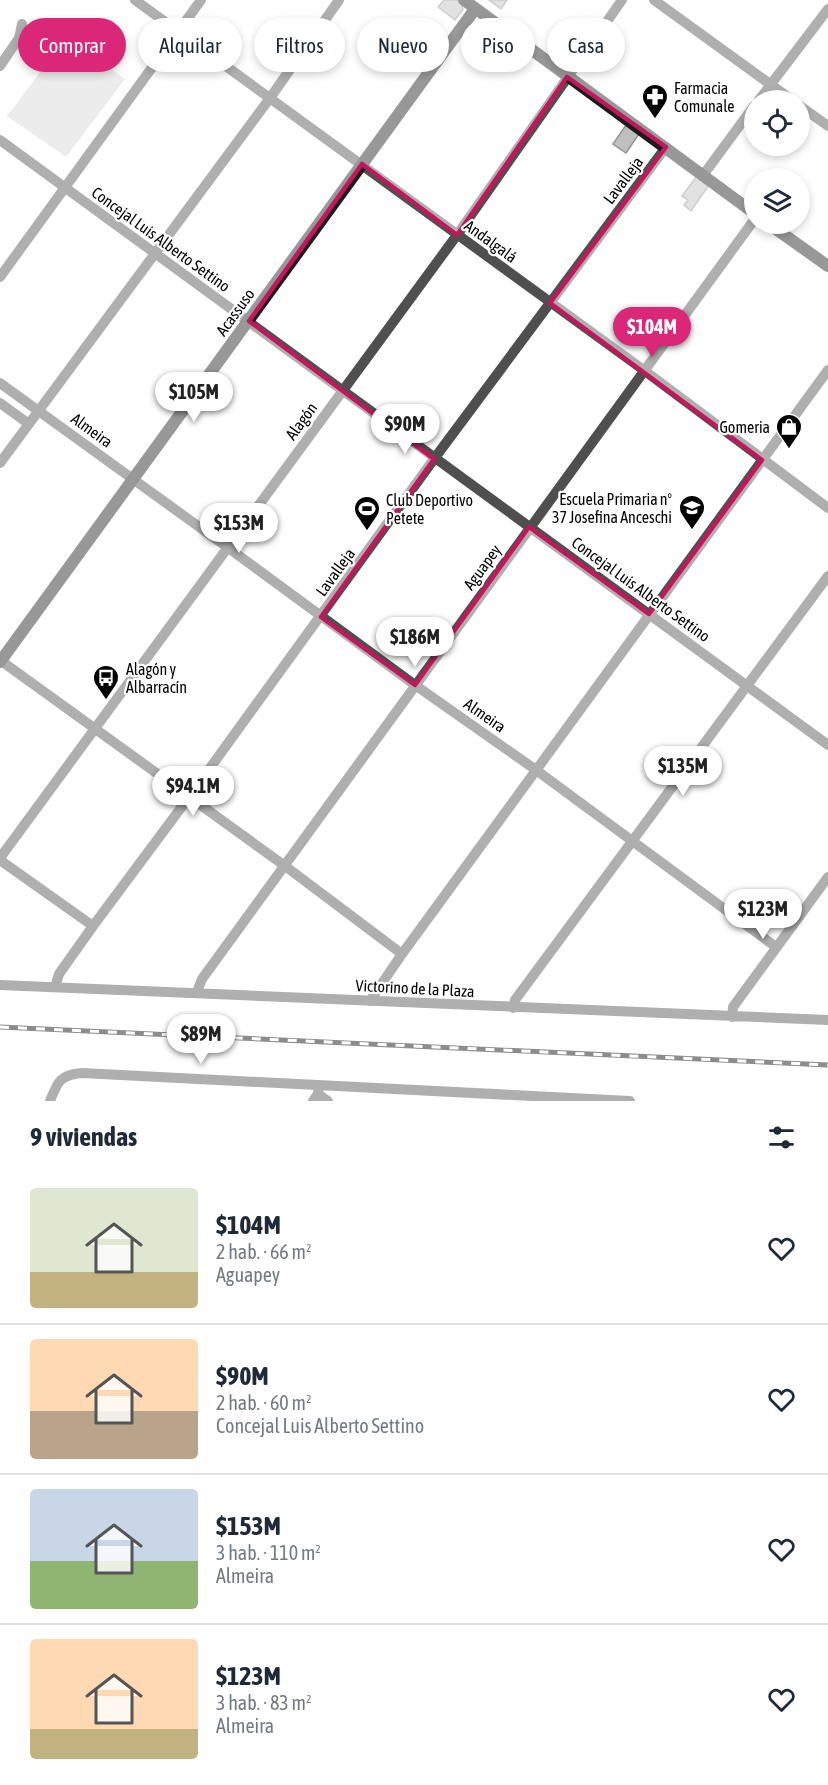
<!DOCTYPE html>
<html lang="es">
<head>
<meta charset="utf-8">
<style>
	:root { --surface:#fff; --page:#f2f2f3; --text:#1f2937; --muted:#747a83; --line:#e0e1e3; --accent:#db2777 }
	body { margin:0; font-family:"Asap Condensed",sans-serif; background:var(--page); color:var(--text); height:100vh; display:flex; flex-direction:column; font-size:22px; white-space:nowrap }
	* { box-sizing:border-box; margin:0 }
	p { font-size:20px; color:var(--muted) }
	.icon { flex:none; width:33px; height:33px; fill:none; stroke:currentColor; stroke-width:2; stroke-linecap:round; stroke-linejoin:round }
	.map { position:relative; height:1101px; overflow:hidden }
	.side { display:flex; flex-direction:column; background:var(--surface); flex:1 }
	.side>* { flex:none }
	.top-card { position:absolute; left:18px; top:18px; width:792px; height:54px; display:flex; gap:12px }
	.controls { position:absolute; left:744px; top:90px; display:grid; gap:12px }
	.controls a { display:grid; place-items:center; width:66px; height:66px; border-radius:50%; background:var(--surface); box-shadow:0 3px 9px #0003; font-size:30px }
	.price { position:absolute; translate:-50% -51px; padding:0 14px; border-radius:21px; background:#fff; color:#222; font-size:20px; line-height:39px; filter:drop-shadow(0 2px 3px #0008) }
	.price::after { content:''; position:absolute; left:50%; top:36px; width:18px; height:14px; margin-left:-9px; background:inherit; clip-path:polygon(0 0,100% 0,50% 100%) }
	.price.current { background:var(--accent); color:#fff }
	ul { padding:0; list-style:none }
	li { display:flex; align-items:center; gap:18px; height:150px; padding:0 30px }
	li+li { border-top:2px solid var(--line) }
	li span { display:grid; place-items:center; flex:none; width:168px; height:120px; border-radius:6px; color:#555 }
	li>.icon { margin-inline-start:auto }
	span .icon { width:72px; height:72px; fill:#fffc; stroke-width:1 }
	li b { font-size:26px }
	h2 { display:flex; justify-content:space-between; align-items:center; height:72px; padding:0 30px; font-size:26px }
	.pill { padding:0 21px; border-radius:27px; background:var(--surface); box-shadow:0 3px 9px #0003; font-size:21px; line-height:54px }
	.pill.current { background:var(--accent); color:#fff }
	.map>svg:first-child { display:block }
	.green { fill:#d6d6d6 }
	.building { fill:#bfbfbf; stroke:#939393; stroke-width:1.5 }
	.lines { fill:none; stroke-linecap:round; stroke-linejoin:round }
	.street { stroke:#4f4f4f; stroke-width:10 }
	.secondary { stroke:#1c1c1c; stroke-width:12 }
	.rail-casing { stroke:#000; stroke-width:5 }
	.rail { stroke:#fff; stroke-width:3; stroke-dasharray:9; stroke-linecap:butt }
	.marked { fill:none; stroke:#c2185b; stroke-width:4.5; stroke-linejoin:round }
	.labels { text-anchor:middle; dominant-baseline:central; stroke-width:4.5; stroke-linejoin:round; paint-order:stroke }
	.poi-label { font-size:16px; fill:#000; stroke:#fff; text-anchor:start }
	.street-label { font-size:16px; fill:#000; stroke:#fff }
</style>
</head>
<body>
<div class="map">
<svg width="828" height="1101" viewBox="0 0 828 1101">
	<rect width="100%" height="100%" fill="#fff"/>
	<path class="green" d="M67,37L125,79L66,157L7,116Z"/>
	<path class="building" d="M444,0H458L461,2L463,9L455,20L438,7Z
		M489,0H507L501,9Z
		M626,125L639,134L626,153L613,144Z
		M697,176L709,185L691,211L684,205L688,200L682,196Z"/>
	<g class="lines">
		<path class="street" d="M135,0L645,371L828,508
			M654,0L792,100
			M0,66L19,38L22,24
			M759,100L828,9
			M800,106L828,126
			M0,140L828,745
			M704,174L754,106
			M0,277L201,0
			M0,383L227,547L415,685L536,770L776,947
			M0,403L29,424
			M0,463L270,98L339,0
			M0,660L285,866L402,954
			M0,858L457,235L622,0
			M0,860L93,926
			M0,985C276,995 552,1010 828,1020
			M55,987L59,974L93,926L189,797L434,459L666,147
			M197,992L202,979L754,220
			M370,1001L402,954L828,370
			M513,1008L515,1000L828,576
			M732,1017L733,1007L828,877
			M318,1094L328,1101
			M50,1101C58,1081 60,1075 82,1073L630,1101
			M313,1101L318,1094L319,1085"/>
		<path class="secondary" d="M464,0L754,213
			M769,224L828,266
			M0,662L475,9"/>
		<defs>
			<path id="rail" d="M0,1027L828,1065"/>
		</defs>
		<use href="#rail" class="rail-casing"/>
		<use href="#rail" class="rail"/>
	</g>
	<path d="M0 0H828V1101H0ZM567,77L666,147L550,303L762,460L649,614L529,527L415,685L321,617L434,459L249,321L362,164L457,235Z" fill="#fff" fill-opacity=".55" fill-rule="evenodd"/>
	<path class="marked" d="M567,77L666,147L550,303L762,460L649,614L529,527L415,685L321,617L434,459L249,321L362,164L457,235Z"/>
	<defs>
		<symbol id="pharmacy-pin" viewBox="-11 -11 22 30"><path d="M0 17L-7.5 6A9.5 9.5 0 1 1 7.5 6Z" fill="#000" stroke="#fff"/><path d="M-2-6h4v4h4v4h-4v4h-4v-4h-4v-4h4Z" fill="#fff"/></symbol>
		<symbol id="shop-pin" viewBox="-11 -11 22 30"><path d="M0 17L-7.5 6A9.5 9.5 0 1 1 7.5 6Z" fill="#000" stroke="#fff"/><path d="M-5-2.5h2.3a2.7 3.5 0 0 1 5.4 0H5L5.5 6h-11ZM-1.5-2.5h3a1.5 2.3 0 0 0-3 0Z" fill="#fff"/></symbol>
		<symbol id="school-pin" viewBox="-11 -11 22 30"><path d="M0 17L-7.5 6A9.5 9.5 0 1 1 7.5 6Z" fill="#000" stroke="#fff"/><path d="M0-5L7-2L0 1L-7-2ZM-4 1L0 2.5L4 1V4Q0 6-4 4Z" fill="#fff"/></symbol>
		<symbol id="stadium-pin" viewBox="-11 -11 22 30"><path d="M0 17L-7.5 6A9.5 9.5 0 1 1 7.5 6Z" fill="#000" stroke="#fff"/><path d="M0-5a6.5 5 0 1 0 0 10a6.5 5 0 1 0 0-10ZM-3.5-1.8h7v3.6h-7Z" fill="#fff"/></symbol>
		<symbol id="bus-pin" viewBox="-11 -11 22 30"><path d="M0 17L-7.5 6A9.5 9.5 0 1 1 7.5 6Z" fill="#000" stroke="#fff"/><path d="M-5-6H5V4H4V6H2V4H-2V6H-4V4H-5ZM-3.5-4V0h7V-4ZM-3.5 1.2v1.5H-2V1.2ZM2 1.2v1.5H3.5V1.2Z" fill="#fff"/></symbol>
	</defs>
	<g fill-rule="evenodd">
		<use href="#pharmacy-pin" x="640" y="82" width="30" height="40"/>
		<use href="#shop-pin" x="774" y="412" width="30" height="40"/>
		<use href="#school-pin" x="677" y="493" width="30" height="40"/>
		<use href="#stadium-pin" x="352" y="494" width="30" height="40"/>
		<use href="#bus-pin" x="91" y="663" width="30" height="40"/>
	</g>
	<g class="labels">
		<g class="poi-label">
			<text x="674" y="88">Farmacia<tspan x="674" dy="18">Comunale</tspan></text>
			<text x="770" y="427" text-anchor="end">Gomeria</text>
			<text x="672" y="499" text-anchor="end">Escuela Primaria n°<tspan x="672" dy="18">37 Josefina Anceschi</tspan></text>
			<text x="386" y="500">Club Deportivo<tspan x="386" dy="18">Petete</tspan></text>
			<text x="126" y="669">Alagón y<tspan x="126" dy="18">Albarracín</tspan></text>
		</g>
		<g class="street-label">
			<text transform="translate(623 180) rotate(-53)">Lavalleja</text>
			<text transform="translate(161 239) rotate(36)">Concejal Luis Alberto Settino</text>
			<text transform="translate(491 241) rotate(36)">Andalgalá</text>
			<text transform="translate(235 312) rotate(-54)">Acassuso</text>
			<text transform="translate(301 421) rotate(-54)">Alagón</text>
			<text transform="translate(92 430) rotate(36)">Almeira</text>
			<text transform="translate(482 567) rotate(-54)">Aguapey</text>
			<text transform="translate(335 572) rotate(-54)">Lavalleja</text>
			<text transform="translate(641 589) rotate(36)">Concejal Luis Alberto Settino</text>
			<text transform="translate(485 715) rotate(35)">Almeira</text>
			<text transform="translate(415 988) rotate(3)">Victorino de la Plaza</text>
		</g>
	</g>
</svg>
<div class="controls">
<a><svg class="icon" aria-label="locate" viewBox="0 0 24 24"><circle cx="12" cy="12" r="6"/><path d="M12 2v4M12 18v4M2 12h4M18 12h4"/></svg></a>
<a><svg class="icon" aria-label="layers" viewBox="0 0 24 24"><path d="M12 4l9 5-9 5-9-5zM3 14l9 5 9-5"/></svg></a>
</div>
<b class="price current" style="left:652px;top:358px">$104M</b>
<b class="price" style="left:194px;top:423px">$105M</b>
<b class="price" style="left:405px;top:455px">$90M</b>
<b class="price" style="left:239px;top:554px">$153M</b>
<b class="price" style="left:415px;top:668px">$186M</b>
<b class="price" style="left:683px;top:797px">$135M</b>
<b class="price" style="left:193px;top:817px">$94.1M</b>
<b class="price" style="left:763px;top:940px">$123M</b>
<b class="price" style="left:201px;top:1065px">$89M</b>
<div class="top-card">
<a class="pill current">Comprar</a>
<a class="pill">Alquilar</a>
<a class="pill">Filtros</a>
<a class="pill">Nuevo</a>
<a class="pill">Piso</a>
<a class="pill">Casa</a>
</div>
</div>
<section class="side">
<h2>9 viviendas<svg class="icon" aria-label="filters" viewBox="0 0 24 24"><path d="M4 7h16M4 17h16"/><circle cx="9" cy="7" r="2"/><circle cx="15" cy="17" r="2"/></svg></h2>
<ul>
<li><span style="background:linear-gradient(#dfe7d0 70%,#c2b280 0)"><svg class="icon" aria-label="home" viewBox="0 0 24 24"><path d="M3 11l9-7 9 7M6 9v11h12V9"/></svg></span><div><b>$104M</b><p>2 hab. · 66 m²</p><p>Aguapey</p></div><svg class="icon" aria-label="heart" viewBox="0 0 24 24"><path d="M12 20l-8-8c-3-5 5-10 8-4 3-6 11-1 8 4z"/></svg></li>
<li><span style="background:linear-gradient(#ffd9b3 60%,#b9a48a 0)"><svg class="icon" aria-label="home" viewBox="0 0 24 24"><path d="M3 11l9-7 9 7M6 9v11h12V9"/></svg></span><div><b>$90M</b><p>2 hab. · 60 m²</p><p>Concejal Luis Alberto Settino</p></div><svg class="icon" aria-label="heart" viewBox="0 0 24 24"><path d="M12 20l-8-8c-3-5 5-10 8-4 3-6 11-1 8 4z"/></svg></li>
<li><span style="background:linear-gradient(#c9d6e8 60%,#8fb573 0)"><svg class="icon" aria-label="home" viewBox="0 0 24 24"><path d="M3 11l9-7 9 7M6 9v11h12V9"/></svg></span><div><b>$153M</b><p>3 hab. · 110 m²</p><p>Almeira</p></div><svg class="icon" aria-label="heart" viewBox="0 0 24 24"><path d="M12 20l-8-8c-3-5 5-10 8-4 3-6 11-1 8 4z"/></svg></li>
<li><span style="background:linear-gradient(#ffd9b3 75%,#c2b280 0)"><svg class="icon" aria-label="home" viewBox="0 0 24 24"><path d="M3 11l9-7 9 7M6 9v11h12V9"/></svg></span><div><b>$123M</b><p>3 hab. · 83 m²</p><p>Almeira</p></div><svg class="icon" aria-label="heart" viewBox="0 0 24 24"><path d="M12 20l-8-8c-3-5 5-10 8-4 3-6 11-1 8 4z"/></svg></li>
</ul>
</section>
</body>
</html>
